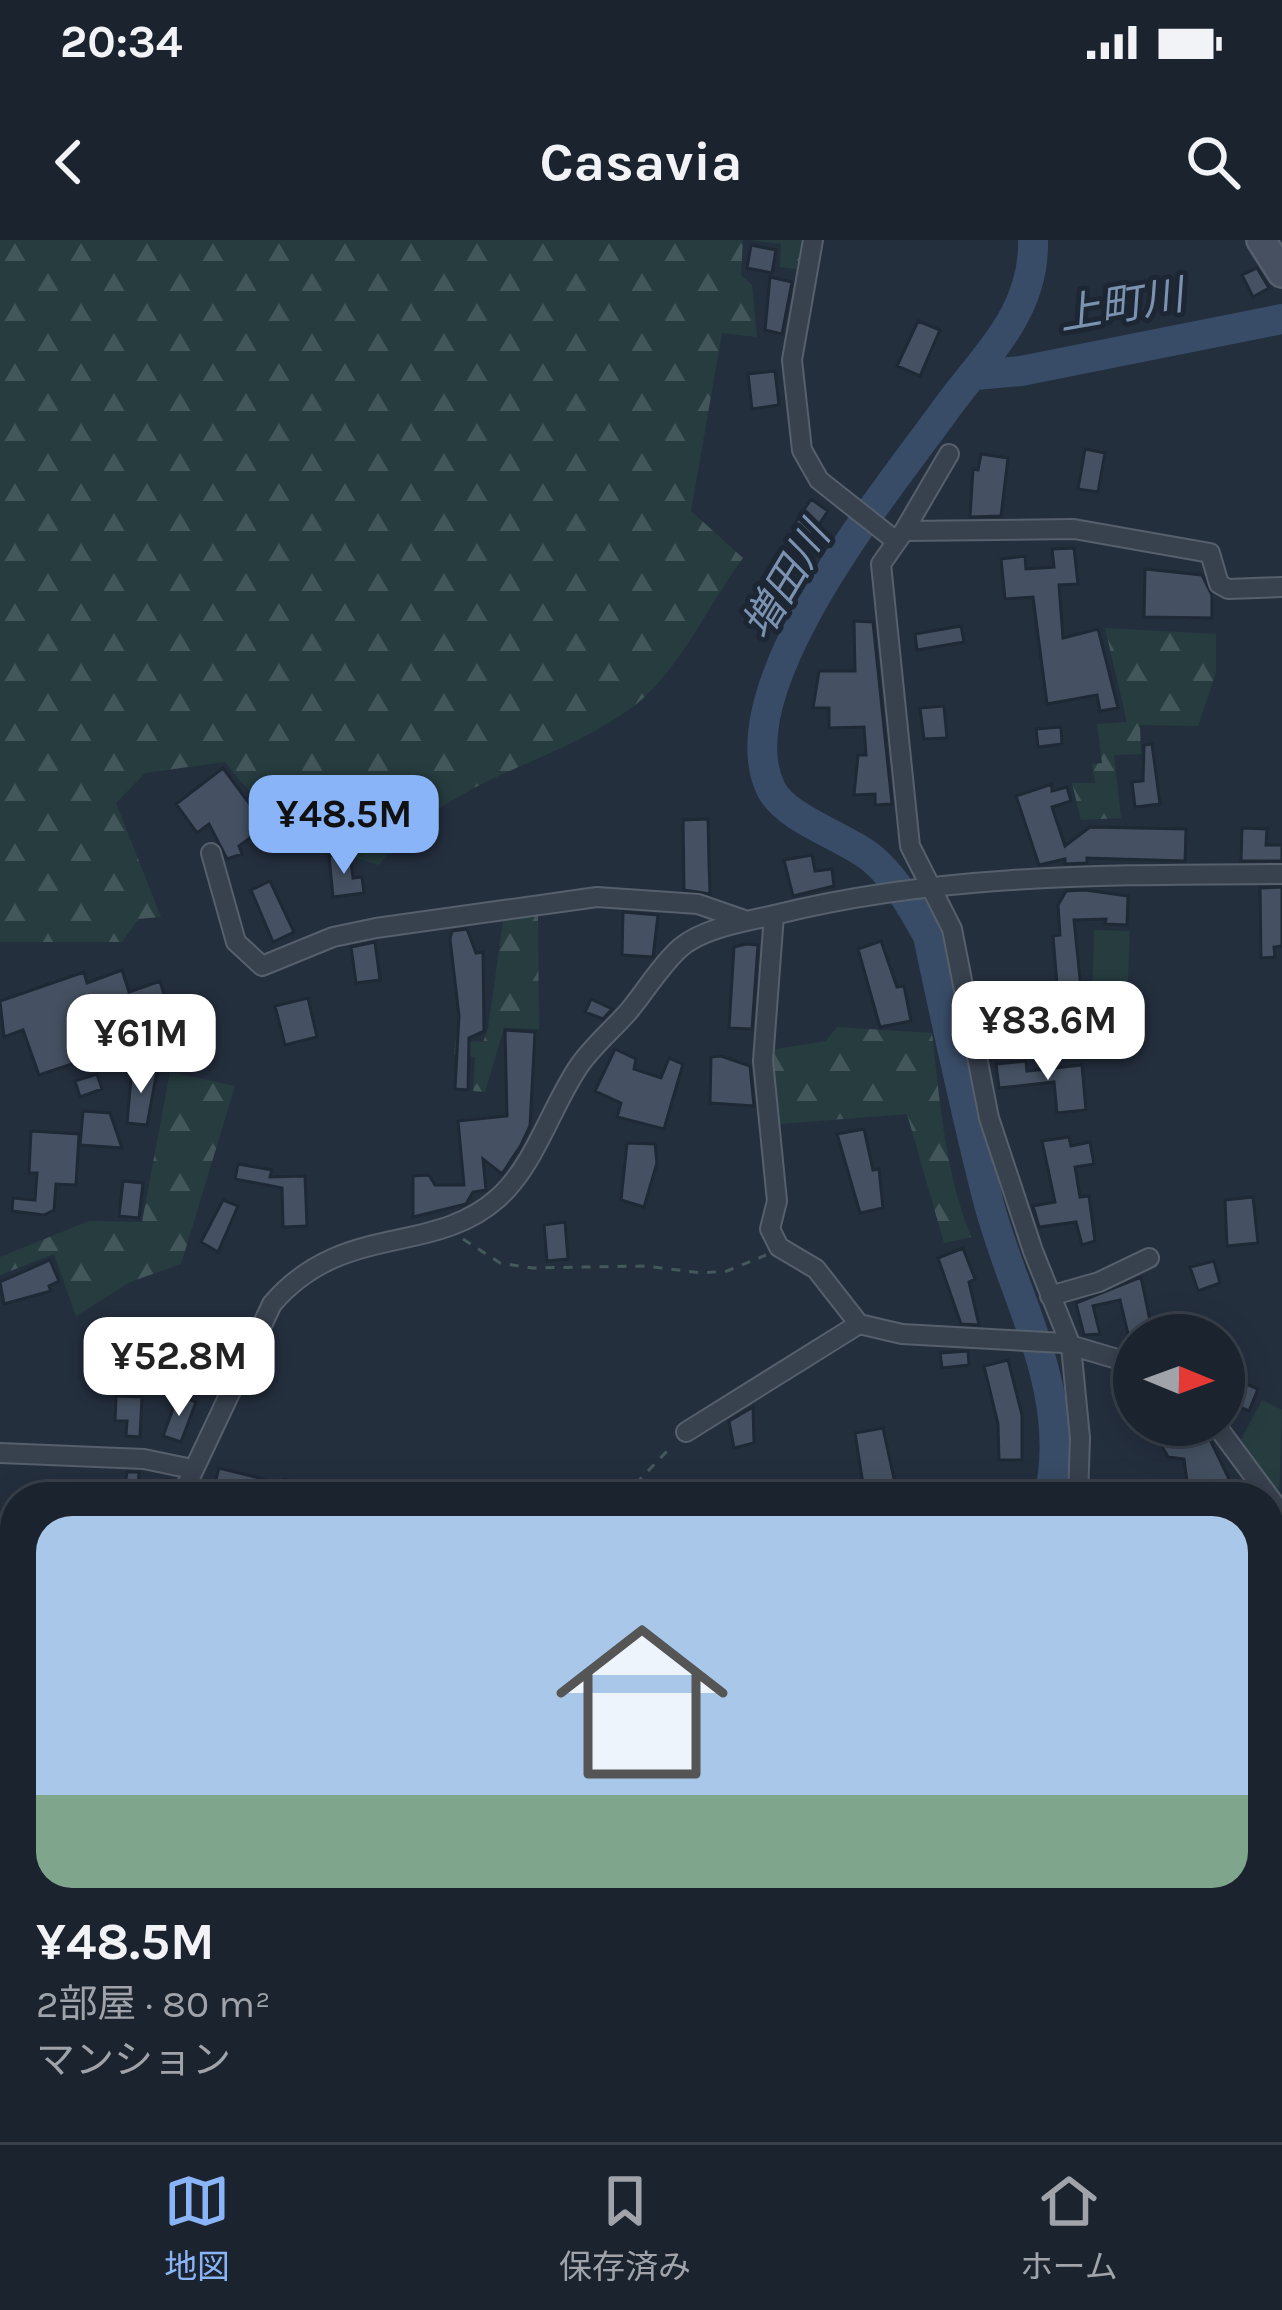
<!DOCTYPE html>
<html lang="ja">
<head>
<meta charset="utf-8">
<style>
	:root { --surface:#1b232e; --page:#282f3a; --text:#f1f3f6; --muted:#a0a4aa; --line:#39404a; --accent:#8ab4f8 }
	body { margin:0; font-family:Karla,"Noto Sans JP",sans-serif; background:var(--page); color:var(--text); height:100vh; display:flex; flex-direction:column; font-size:45px; white-space:nowrap }
	* { box-sizing:border-box; margin:0 }
	p { font-size:39px; color:var(--muted) }
	.icon { flex:none; width:66px; height:66px; fill:none; stroke:currentColor; stroke-width:2; stroke-linecap:round; stroke-linejoin:round }
	.map { position:relative; flex:1; overflow:hidden }
	.details { position:absolute; left:0px; top:1242px; width:1284px; height:660px; display:flex; flex-direction:column; background:var(--surface); border-radius:48px 48px 0 0; box-shadow:0 6px 30px #0003,0 0 0 3px var(--line) }
	.details>* { flex:none }
	.needle { width:78px; rotate:91deg }
	.controls { position:absolute; left:1113px; top:1074px; display:grid; gap:24px }
	.controls a { display:grid; place-items:center; width:132px; height:132px; border-radius:50%; background:var(--surface); box-shadow:0 6px 30px #0003,0 0 0 3px var(--line); font-size:60px }
	.price { position:absolute; translate:-50% -102px; padding:0 27px; border-radius:24px; background:#fff; color:#222; font-size:39px; line-height:78px; filter:drop-shadow(0 3px 6px #0008) }
	.price::after { content:''; position:absolute; left:50%; top:72px; width:36px; height:27px; margin-left:-18px; background:inherit; clip-path:polygon(0 0,100% 0,50% 100%) }
	.price.on { background:var(--accent); color:#111 }
	ul { padding:0; list-style:none }
	li { display:grid; align-content:center; gap:24px; height:636px; padding:0 36px }
	li span { display:grid; place-items:center; height:372px; border-radius:36px; color:#555 }
	li>.icon { margin-inline-start:auto }
	span .icon { width:216px; height:216px; fill:#fffc; stroke-width:1 }
	li b { font-size:51px }
	.status { display:flex; justify-content:space-between; align-items:center; height:84px; padding:0 60px; background:var(--surface); direction:ltr }
	.status svg { height:33px; fill:currentColor }
	header { display:flex; justify-content:space-between; align-items:center; height:156px; padding:0 36px; background:var(--surface); font-size:54px; font-weight:700 }
	.dock { display:flex; justify-content:space-around; align-items:center; height:168px; border-top:3px solid var(--line); background:var(--surface); font-size:33px; color:var(--muted) }
	.dock a { display:grid; justify-items:center; gap:6px }
	.dock .on { color:var(--accent) }
	.map>svg:first-child { display:block }
	.green { fill:#263c3f }
	.forest { fill:url(#forest-firs) }
	.lines { fill:none; stroke-linecap:round; stroke-linejoin:round }
	.river { stroke:#394c67; stroke-width:30 }
	.building { fill:#455162; stroke:#1f2835; stroke-width:3 }
	.minor-casing { stroke:#565f6c; stroke-width:22 }
	.tertiary-casing { stroke:#565f6c; stroke-width:28 }
	.secondary-casing { stroke:#565f6c; stroke-width:32 }
	.path { stroke:#44595c; stroke-width:3; stroke-dasharray:9 9; stroke-linecap:butt }
	.minor { stroke:#38414e; stroke-width:18 }
	.tertiary { stroke:#38414e; stroke-width:24 }
	.secondary { stroke:#465061; stroke-width:27 }
	.labels { text-anchor:middle; dominant-baseline:central; stroke-width:10; stroke-linejoin:round; paint-order:stroke }
	.water-label { font-size:42px; font-style:italic; fill:#7c92b1; stroke:#1d2633 }
</style>
</head>
<body>
<div class="status"><b>20:34</b><svg viewBox="0 0 49 12"><path d="M0 12V9h3v3zM5 12V6h3v6zM10 12V3h3v9zM15 12V0h3v12zM26 1h20v11H26zM47 4h2v5h-2z"/></svg></div>
<header><svg class="icon" aria-label="back" viewBox="0 0 24 24"><path d="M15 5l-7 7 7 7"/></svg>Casavia<svg class="icon" aria-label="search" viewBox="0 0 24 24"><circle cx="10" cy="10" r="6"/><path d="M15 15l6 6"/></svg></header>
<div class="map">
<svg width="1282" height="1902" viewBox="0 0 1282 1902">
	<defs>
		<pattern id="forest-firs" width="22" height="20" patternUnits="userSpaceOnUse" patternTransform="scale(3)"><rect width="22" height="20" fill="#263c3f"/><path d="M5 1l3.5 6h-7zM16 11l3.5 6h-7z" fill="#435659"/></pattern>
	</defs>
	<rect width="100%" height="100%" fill="#242f3e"/>
	<path class="green" d="M1094,690L1130,691L1125,811L1091,814Z
		M1262,1160L1282,1170L1279,1257L1240,1201Z"/>
	<path class="forest" d="M0,0H743L741,35L752,45L757,97L722,93L691,271L743,318C707,366 677,437 627,471C538,532 450,535 379,625L287,597L225,522L145,533L116,563L161,677L138,679L122,702H0Z
		M751,0H807L802,30L780,27L781,4Z
		M1105,388L1216,394V433L1198,486L1140,485L1141,514L1114,515L1121,578L1081,580L1072,543H1095L1092,524L1102,523L1097,484L1127,482Z
		M538,675L539,789L504,788L485,852L473,851L475,817L454,815L455,801L483,802L488,789L503,681Z
		M837,787L932,793C940,863 945,931 971,997L944,1003L907,874L779,884L769,810L826,801Z
		M170,832L235,846L181,1024L130,1042L76,1076L54,1014L0,1035V1017L89,981L142,982Z"/>
	<g class="lines">
		<path class="river" d="M1033,0C1035,74 983,117 943,173C885,253 723,450 771,549C786,580 850,598 875,621C898,642 913,669 928,696C947,785 966,876 989,964C1015,1062 1073,1152 1049,1257
			M975,135L1021,131L1282,79
			M951,1887L952,1902"/>
	</g>
	<path class="building" d="M751,5L776,10L772,33L747,28Z
		M1257,28L1269,48L1253,57L1242,35Z
		M770,37L792,42L782,94L765,90Z
		M918,81L940,90L920,136L897,126Z
		M775,131L779,165L752,169L748,134Z
		M1085,209L1105,213L1098,252L1078,249Z
		M981,214L1008,218L1001,276L970,277L973,229L978,230Z
		M811,259L828,271L809,299L792,288Z
		M1074,308L1078,344L1059,345L1063,398L1098,389L1118,468L1100,471L1097,455L1047,464L1033,357L1005,359L1001,319L1025,316L1026,329L1054,327L1052,309Z
		M1145,329L1202,335L1212,355V378L1144,377Z
		M854,381L873,382L892,564L875,565V554L854,555L858,515H866L864,487L829,488V468H813L819,431H855Z
		M961,386L964,402L917,410L915,394Z
		M944,466L947,498L924,499L920,468Z
		M1061,487L1062,504L1038,507L1036,489Z
		M1152,504L1160,564L1135,567L1132,542L1143,541L1144,505Z
		M223,528L266,586L239,606L242,614L227,619L209,584L197,593L176,564Z
		M1052,544V551L1067,547L1071,561L1052,567L1065,606L1090,587L1186,589L1185,621L1087,618V623L1065,624V619L1039,625L1016,556Z
		M708,579L709,623L710,654L684,650L683,580Z
		M1242,588L1267,589L1266,605H1282V621H1241Z
		M350,613L353,638L362,637L364,653L333,657L329,616Z
		M812,615L815,631L832,629L834,646L793,656L784,620Z
		M270,641L294,692L273,702L251,650Z
		M1282,647V706L1274,707L1275,717L1261,718L1260,648Z
		M1085,650L1128,656L1127,685L1105,684L1106,679L1074,680L1083,768L1059,769L1053,696L1060,695L1058,665L1066,651Z
		M623,672L658,675L653,717L622,715Z
		M467,689L476,713L483,712L484,791L469,798L468,850L455,849L459,776L450,699L452,691Z
		M881,701L897,747L904,746L911,781L880,787L858,709Z
		M375,702L380,740L356,743L351,707Z
		M746,704L758,705L752,789L729,788L734,707Z
		M122,730L129,752L160,741L177,798L154,805L149,788L78,813L81,821L39,835L23,790L4,797L0,761L84,732L87,743Z
		M308,758L317,797L285,805L275,766Z
		M591,759L612,769L603,779L585,772Z
		M505,790L535,792L530,886L521,905L502,934L483,919L486,950L473,952L466,964L413,977V936L429,935L435,945H464L458,881L507,876Z
		M615,809L636,819L634,829L661,838L669,818L683,824L664,889L617,877L621,863L595,851Z
		M721,816L750,826L754,866L710,863L711,817Z
		M1026,821L1027,831L1082,825L1086,870L1057,873L1054,842L999,848L996,824Z
		M132,828L157,831L147,885L127,883Z
		M97,834L102,849L80,857L75,841Z
		M83,871L110,873L122,908L80,905Z
		M864,889L873,930L879,929L883,968L860,973L837,894Z
		M31,891L79,894L76,945L56,944L54,970L44,975L12,971L13,958L35,960L37,933H29Z
		M1069,897L1071,906L1090,902L1094,924L1075,927L1080,957L1089,956L1095,1001L1082,1005L1076,982L1039,987L1033,966L1055,962L1042,901Z
		M627,903L655,904L657,923L644,967L621,960Z
		M238,924L272,930L270,937L305,936L307,986L283,987L282,948L235,939Z
		M123,941L143,943L139,978L119,976Z
		M1253,957L1258,1003L1227,1006L1225,960Z
		M223,960L238,966L218,1012L201,1002Z
		M565,982L568,1019L547,1021L544,985Z
		M963,1008L975,1039L969,1042L979,1085L961,1084L938,1018Z
		M50,1020L59,1041L49,1046L51,1051L4,1064L0,1042Z
		M1214,1021L1220,1043L1198,1051L1190,1027Z
		M1141,1037L1153,1095L1129,1098L1120,1060L1093,1066L1100,1094L1084,1095L1076,1063Z
		M968,1111L969,1125L942,1128L940,1113Z
		M1008,1120L1022,1175V1220H999L998,1184L984,1126Z
		M1237,1140L1258,1149L1249,1171L1228,1162Z
		M178,1155L196,1162L181,1202L163,1196Z
		M116,1156L142,1157L140,1197L126,1196L127,1181H115Z
		M753,1167L754,1203L734,1208L729,1181Z
		M1150,1185H1203L1231,1243L1210,1245L1212,1257H1189L1184,1219L1168,1217Z
		M883,1188L898,1257H865L855,1193Z
		M219,1228L283,1244L284,1239L335,1252V1257H211Z
		M127,1232H139L138,1257H123Z
		M1154,1887H1173V1902H1154Z"/>
	<g class="lines">
		<defs>
			<path id="minor" d="M813,0L792,120L802,210L819,240L896,301
				M904,291L949,214
				M211,613L236,702L262,726L333,697L376,688L597,657L698,664L747,681
				M774,675L763,821L777,961L770,989L779,1007L816,1029L859,1084L902,1094L1063,1103L1134,1124
				M1050,1056L1099,1042L1149,1018
				M1216,1185L1282,1274
				M686,1192L859,1084
				M0,1213L144,1219L192,1229
				M181,1257L272,1064C343,981 432,1017 498,958C535,925 551,867 579,826C592,807 612,790 628,772C645,752 660,726 680,708C703,688 744,682 774,675C942,633 1110,635 1282,634
				M1078,1257L1080,1198L1071,1106L1033,1011L989,878L952,689L910,606L881,324L904,291L1074,289L1210,313L1219,344L1228,349L1282,347
				M1269,1486L1282,1480
				M925,1887L926,1902
				M267,1902L268,1887
				M815,1902L816,1887"/>
			<path id="tertiary" d="M0,1601L15,1598
				M1269,1799L1282,1797"/>
			<path id="secondary" d="M1261,0L1282,33"/>
		</defs>
		<use href="#minor" class="minor-casing"/>
		<use href="#tertiary" class="tertiary-casing"/>
		<use href="#secondary" class="secondary-casing"/>
		<path class="path" d="M463,999L500,1023L532,1028L645,1026L702,1033L727,1031L766,1015
			M623,1257L672,1206
			M977,1887L978,1902"/>
		<use href="#minor" class="minor"/>
		<use href="#tertiary" class="tertiary"/>
		<use href="#secondary" class="secondary"/>
	</g>
	<g class="labels">
		<g class="water-label">
			<text transform="translate(1121 65) rotate(-10)">上町川</text>
			<text transform="translate(786 341) rotate(-59)">増田川</text>
		</g>
	</g>
</svg>
<div class="controls">
<a><svg class="needle" viewBox="-14 -14 28 28"><path d="M0-13l5 13h-10z" fill="#e53935"/><path d="M0 13l5-13h-10z" fill="#a0a4aa"/></svg></a>
</div>
<b class="price on" style="left:344px;top:637px">¥48.5M</b>
<b class="price" style="left:1048px;top:843px">¥83.6M</b>
<b class="price" style="left:141px;top:856px">¥61M</b>
<b class="price" style="left:179px;top:1179px">¥52.8M</b>
<section class="details">
<ul>
<li><span style="background:linear-gradient(#a9c7e8 75%,#7fa58c 0)"><svg class="icon" aria-label="home" viewBox="0 0 24 24"><path d="M3 11l9-7 9 7M6 9v11h12V9"/></svg></span><div><b>¥48.5M</b><p>2部屋 · 80 m²</p><p>マンション</p></div></li>
</ul>
</section>
</div>
<nav class="dock">
<a class="on"><svg class="icon" aria-label="map" viewBox="0 0 24 24"><path d="M3 6l6-2 6 2 6-2v14l-6 2-6-2-6 2zM9 4v14M15 6v14"/></svg>地図</a>
<a><svg class="icon" aria-label="saved" viewBox="0 0 24 24"><path d="M7 4h10v16l-5-4-5 4z"/></svg>保存済み</a>
<a><svg class="icon" aria-label="home" viewBox="0 0 24 24"><path d="M3 11l9-7 9 7M6 9v11h12V9"/></svg>ホーム</a>
</nav>
</body>
</html>
